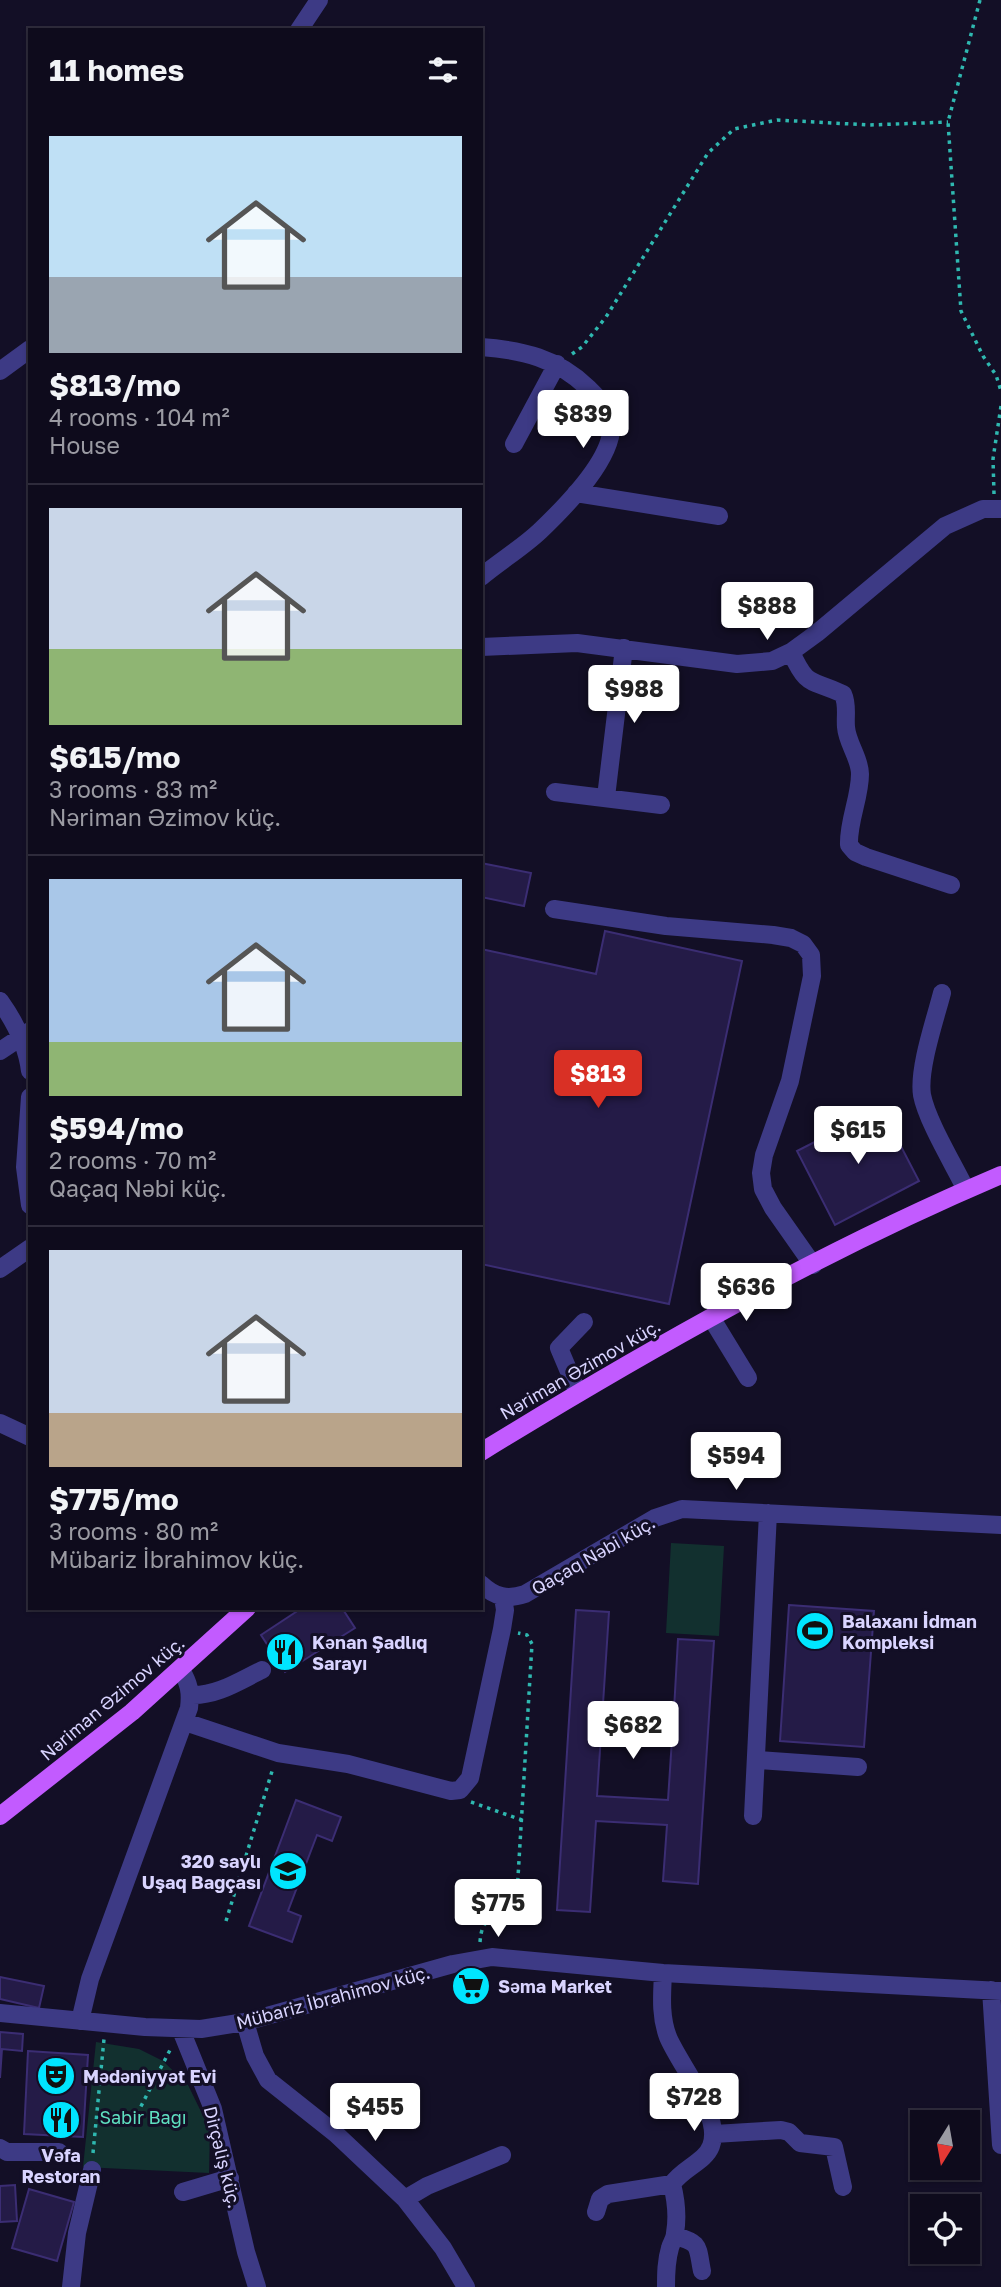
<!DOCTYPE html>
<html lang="en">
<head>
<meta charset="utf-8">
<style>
	:root { --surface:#0e0b1c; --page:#1c1929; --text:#f1f3f6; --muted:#9b9ba3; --line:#2e2b3b; --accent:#d93025 }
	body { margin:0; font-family:"Golos Text",sans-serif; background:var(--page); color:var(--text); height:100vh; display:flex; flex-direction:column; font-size:26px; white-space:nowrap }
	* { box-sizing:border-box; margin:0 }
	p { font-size:23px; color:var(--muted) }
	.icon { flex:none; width:38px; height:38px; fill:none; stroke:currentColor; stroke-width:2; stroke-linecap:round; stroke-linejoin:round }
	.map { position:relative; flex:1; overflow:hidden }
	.side { position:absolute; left:28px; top:28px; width:455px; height:1582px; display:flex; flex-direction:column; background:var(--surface); border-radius:0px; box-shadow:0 2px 5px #0004,0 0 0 2px var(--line) }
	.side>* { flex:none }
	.needle { width:46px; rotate:191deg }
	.fabs { position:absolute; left:910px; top:2110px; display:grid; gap:14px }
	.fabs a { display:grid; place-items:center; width:70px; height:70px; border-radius:0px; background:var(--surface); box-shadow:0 2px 5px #0004,0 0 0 2px var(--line); font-size:35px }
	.price { position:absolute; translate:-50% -60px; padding:0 16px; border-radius:7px; background:#fff; color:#222; font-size:23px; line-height:46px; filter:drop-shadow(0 2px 4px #0008) }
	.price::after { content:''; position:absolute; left:50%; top:42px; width:21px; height:16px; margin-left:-10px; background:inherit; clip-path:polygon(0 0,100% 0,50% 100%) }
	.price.current { background:var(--accent); color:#fff }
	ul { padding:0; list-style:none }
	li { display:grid; align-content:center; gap:14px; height:371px; padding:0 21px }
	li+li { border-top:2px solid var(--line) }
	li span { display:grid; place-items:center; height:217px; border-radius:0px; color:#555 }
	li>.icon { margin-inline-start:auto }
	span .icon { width:126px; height:126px; fill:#fffc; stroke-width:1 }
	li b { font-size:30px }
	h2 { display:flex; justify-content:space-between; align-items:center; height:84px; padding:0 21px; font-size:30px }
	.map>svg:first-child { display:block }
	.green { fill:#12302f }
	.building { fill:#241b47; stroke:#3b2d73; stroke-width:2 }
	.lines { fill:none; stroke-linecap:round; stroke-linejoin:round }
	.path { stroke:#2fb8b0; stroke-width:3.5; stroke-dasharray:3.5 5; stroke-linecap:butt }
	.minor { stroke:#3d3a85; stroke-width:18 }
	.major { stroke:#c25bff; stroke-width:18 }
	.labels { text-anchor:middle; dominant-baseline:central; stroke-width:6; stroke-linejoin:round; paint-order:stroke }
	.street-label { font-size:18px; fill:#d9d4ff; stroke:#130f26 }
	.poi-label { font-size:18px; font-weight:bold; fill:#d9d4ff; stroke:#130f26; text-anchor:start }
	.park-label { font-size:18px; fill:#5fe0c0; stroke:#130f26 }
</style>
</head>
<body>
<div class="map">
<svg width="1001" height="2287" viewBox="0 0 1001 2287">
	<rect width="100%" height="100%" fill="#130f26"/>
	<path class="green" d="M671,1543L724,1546L719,1636L666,1633Z
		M96,2042L139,2049L163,2061L188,2085L210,2130L209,2173L83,2167Z"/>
	<path class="building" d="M481,863L531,873L524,906L481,897Z
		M605,931L742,961L669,1304L481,1264V949L596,974Z
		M881,1108L919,1181L835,1225L797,1151Z
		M789,1605L874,1611L864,1747L780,1741Z
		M302,1608H342L355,1628L285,1672L261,1635Z
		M576,1610L609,1612L597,1796L668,1800L672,1739L605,1735L607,1705L674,1710L678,1639L714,1641L698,1884L663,1881L667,1825L596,1821L590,1912L557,1910Z
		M296,1800L341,1817L332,1841L317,1835L288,1911L301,1916L292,1942L249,1926Z
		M0,1977L44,1986L39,2008L0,1999Z
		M0,2032L23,2034L22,2051L2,2049L0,2078Z
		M28,2051L88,2055L83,2137L24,2134Z
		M15,2185L17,2221L0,2222V2186Z
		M29,2189L74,2202L57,2261L12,2248Z"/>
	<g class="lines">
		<path class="path" d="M980,0L948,122L961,311L983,356L996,375L1001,391
			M572,354L582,347L606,317L708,153L734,129L777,120L870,125L948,122
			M994,494L993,459L1001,406
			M471,1802L522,1820
			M226,1921L273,1768
			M480,1942C482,1916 491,1922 508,1909C517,1902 517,1888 518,1877L532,1644L527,1635L518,1633
			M137,2114L170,2050
			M93,2153L104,2039"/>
		<path class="minor" d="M299,30L319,0
			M481,347C522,350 557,358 588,388C596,396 606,405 610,417C621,452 563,509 540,531C522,548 500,561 481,577
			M0,371L30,349
			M514,444L557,364
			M576,493L719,516
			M481,647L577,643L737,664L772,661L791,652L817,633L945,526L983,509H1001
			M791,652C808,689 810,678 843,694C848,705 845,715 846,727C847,743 860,758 860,774C860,798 848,821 849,845L855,852L866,857L951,885
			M555,792L661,805
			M606,797L624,648
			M554,909L666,926L773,935L791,938L803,944L811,955L812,976L790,1081L764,1155L761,1173L763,1189L773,1208L813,1265
			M942,993C935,1020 918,1069 922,1095C927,1121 954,1165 966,1190
			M0,1001C15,1022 27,1045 30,1071
			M0,1051L30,1031
			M30,1097L25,1167L30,1205
			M0,1269L30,1248
			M712,1319L748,1378
			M578,1393L559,1348L584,1322
			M0,1423L30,1437
			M481,1584C495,1597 507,1600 525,1594L655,1518L682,1509L1001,1525
			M191,1695C217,1696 239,1681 262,1670
			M185,1722L278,1753L348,1764L451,1791L460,1790L470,1778L502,1629L505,1610L503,1597
			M757,1760L858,1767
			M753,1816L768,1513
			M663,1973C662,1995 660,2016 668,2037C680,2066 723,2116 711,2146C705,2162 683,2168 672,2184C676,2200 678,2216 675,2233C675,2239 671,2243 670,2248C666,2261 666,2274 666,2287
			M991,1990L1001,2145
			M0,2013L145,2027L201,2029L245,2022L453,1964L492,1957L663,1973L1001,1991
			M80,2021L90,1979L189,1708C191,1692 189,1683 181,1670
			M245,2022L255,2056L268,2080L336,2134L405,2199L443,2248L466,2287
			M181,2030L213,2109L246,2252L257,2287
			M714,2134L781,2130L789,2132L800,2143L834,2147L843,2187
			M0,2148L7,2152H59
			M183,2192L230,2178
			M405,2199L427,2186L502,2155
			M596,2212L600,2199L608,2194L672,2184
			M675,2236C701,2243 697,2246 702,2271
			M71,2287L77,2233L92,2170"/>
		<path class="major" d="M481,1452C647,1350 822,1251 1001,1175
			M0,1816L132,1712L247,1608"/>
	</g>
	<defs>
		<symbol id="stadium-disc" viewBox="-11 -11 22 22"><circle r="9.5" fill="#00e5ff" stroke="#130f26"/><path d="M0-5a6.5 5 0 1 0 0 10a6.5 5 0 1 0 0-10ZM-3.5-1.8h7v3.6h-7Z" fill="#111"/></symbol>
		<symbol id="restaurant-disc" viewBox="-11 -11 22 22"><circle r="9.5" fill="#00e5ff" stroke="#130f26"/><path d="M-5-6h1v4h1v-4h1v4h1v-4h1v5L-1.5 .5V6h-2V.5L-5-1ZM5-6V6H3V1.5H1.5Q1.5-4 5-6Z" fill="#111"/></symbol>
		<symbol id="school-disc" viewBox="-11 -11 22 22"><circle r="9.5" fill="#00e5ff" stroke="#130f26"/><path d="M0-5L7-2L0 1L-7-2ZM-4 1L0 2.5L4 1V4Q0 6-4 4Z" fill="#111"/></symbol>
		<symbol id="supermarket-disc" viewBox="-11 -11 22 22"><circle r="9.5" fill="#00e5ff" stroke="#130f26"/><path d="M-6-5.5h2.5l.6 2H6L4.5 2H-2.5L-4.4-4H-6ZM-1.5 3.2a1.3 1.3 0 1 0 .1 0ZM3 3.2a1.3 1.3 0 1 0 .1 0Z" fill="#111"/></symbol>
		<symbol id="theatre-disc" viewBox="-11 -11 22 22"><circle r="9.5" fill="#00e5ff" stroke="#130f26"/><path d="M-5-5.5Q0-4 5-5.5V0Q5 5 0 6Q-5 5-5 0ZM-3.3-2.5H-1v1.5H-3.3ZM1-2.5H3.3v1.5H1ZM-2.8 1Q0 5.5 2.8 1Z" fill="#111"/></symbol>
	</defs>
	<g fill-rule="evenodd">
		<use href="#stadium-disc" x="793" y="1609" width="44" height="44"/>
		<use href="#restaurant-disc" x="263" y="1630" width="44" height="44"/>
		<use href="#school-disc" x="266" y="1849" width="44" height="44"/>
		<use href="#supermarket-disc" x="449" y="1964" width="44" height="44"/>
		<use href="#theatre-disc" x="34" y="2054" width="44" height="44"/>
		<use href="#restaurant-disc" x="39" y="2098" width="44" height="44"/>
	</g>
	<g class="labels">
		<g class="street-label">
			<text transform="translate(580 1369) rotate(-30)">Nəriman Əzimov küç.</text>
			<text transform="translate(593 1555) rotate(-30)">Qaçaq Nəbi küç.</text>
			<text transform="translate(112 1698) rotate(-40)">Nəriman Əzimov küç.</text>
			<text transform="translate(333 1997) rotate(-15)">Mübariz İbrahimov küç.</text>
			<text transform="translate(223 2157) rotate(76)">Dirçəliş küç.</text>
		</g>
		<g class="poi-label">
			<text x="842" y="1621">Balaxanı İdman<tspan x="842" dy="21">Kompleksi</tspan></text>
			<text x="312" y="1642">Kənan Şadlıq<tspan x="312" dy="21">Sarayı</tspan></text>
			<text x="261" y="1861" text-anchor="end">320 saylı<tspan x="261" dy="21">Uşaq Bağçası</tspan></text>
			<text x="498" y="1986">Səma Market</text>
			<text x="83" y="2076">Mədəniyyət Evi</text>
			<text x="61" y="2155" text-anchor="middle">Vəfa<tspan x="61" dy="21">Restoran</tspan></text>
		</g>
		<g class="park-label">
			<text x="143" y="2117">Sabir Bağı</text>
		</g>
	</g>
</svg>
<div class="fabs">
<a><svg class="needle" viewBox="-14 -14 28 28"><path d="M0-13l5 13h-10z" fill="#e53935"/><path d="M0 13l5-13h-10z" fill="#9b9ba3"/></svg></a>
<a><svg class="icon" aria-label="locate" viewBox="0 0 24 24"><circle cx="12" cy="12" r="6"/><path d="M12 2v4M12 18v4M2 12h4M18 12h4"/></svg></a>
</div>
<b class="price" style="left:583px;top:450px">$839</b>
<b class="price" style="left:767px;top:642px">$888</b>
<b class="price" style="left:634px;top:725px">$988</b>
<b class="price current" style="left:598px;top:1110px">$813</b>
<b class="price" style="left:858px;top:1166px">$615</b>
<b class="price" style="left:746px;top:1323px">$636</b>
<b class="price" style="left:736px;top:1492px">$594</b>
<b class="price" style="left:633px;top:1761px">$682</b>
<b class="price" style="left:498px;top:1939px">$775</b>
<b class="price" style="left:694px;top:2133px">$728</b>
<b class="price" style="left:375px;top:2143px">$455</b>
<section class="side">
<h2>11 homes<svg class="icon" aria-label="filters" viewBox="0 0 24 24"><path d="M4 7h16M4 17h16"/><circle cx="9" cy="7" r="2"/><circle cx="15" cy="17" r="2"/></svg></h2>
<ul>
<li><span style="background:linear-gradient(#bfe0f5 65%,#9aa5b1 0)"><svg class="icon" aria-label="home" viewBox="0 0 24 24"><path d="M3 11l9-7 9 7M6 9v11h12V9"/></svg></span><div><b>$813/mo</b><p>4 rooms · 104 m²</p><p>House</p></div></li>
<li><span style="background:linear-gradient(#c9d6e8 65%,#8fb573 0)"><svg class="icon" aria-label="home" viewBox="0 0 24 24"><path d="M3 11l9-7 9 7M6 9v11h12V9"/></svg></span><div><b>$615/mo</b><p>3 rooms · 83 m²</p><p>Nəriman Əzimov küç.</p></div></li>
<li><span style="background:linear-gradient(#a9c7e8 75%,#8fb573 0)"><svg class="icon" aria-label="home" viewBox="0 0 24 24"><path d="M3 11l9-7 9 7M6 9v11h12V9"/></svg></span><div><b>$594/mo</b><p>2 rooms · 70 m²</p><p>Qaçaq Nəbi küç.</p></div></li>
<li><span style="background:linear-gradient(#c9d6e8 75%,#b9a48a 0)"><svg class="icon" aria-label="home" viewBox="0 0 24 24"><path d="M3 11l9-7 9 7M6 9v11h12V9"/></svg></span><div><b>$775/mo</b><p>3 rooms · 80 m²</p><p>Mübariz İbrahimov küç.</p></div></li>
</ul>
</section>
</div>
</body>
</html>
